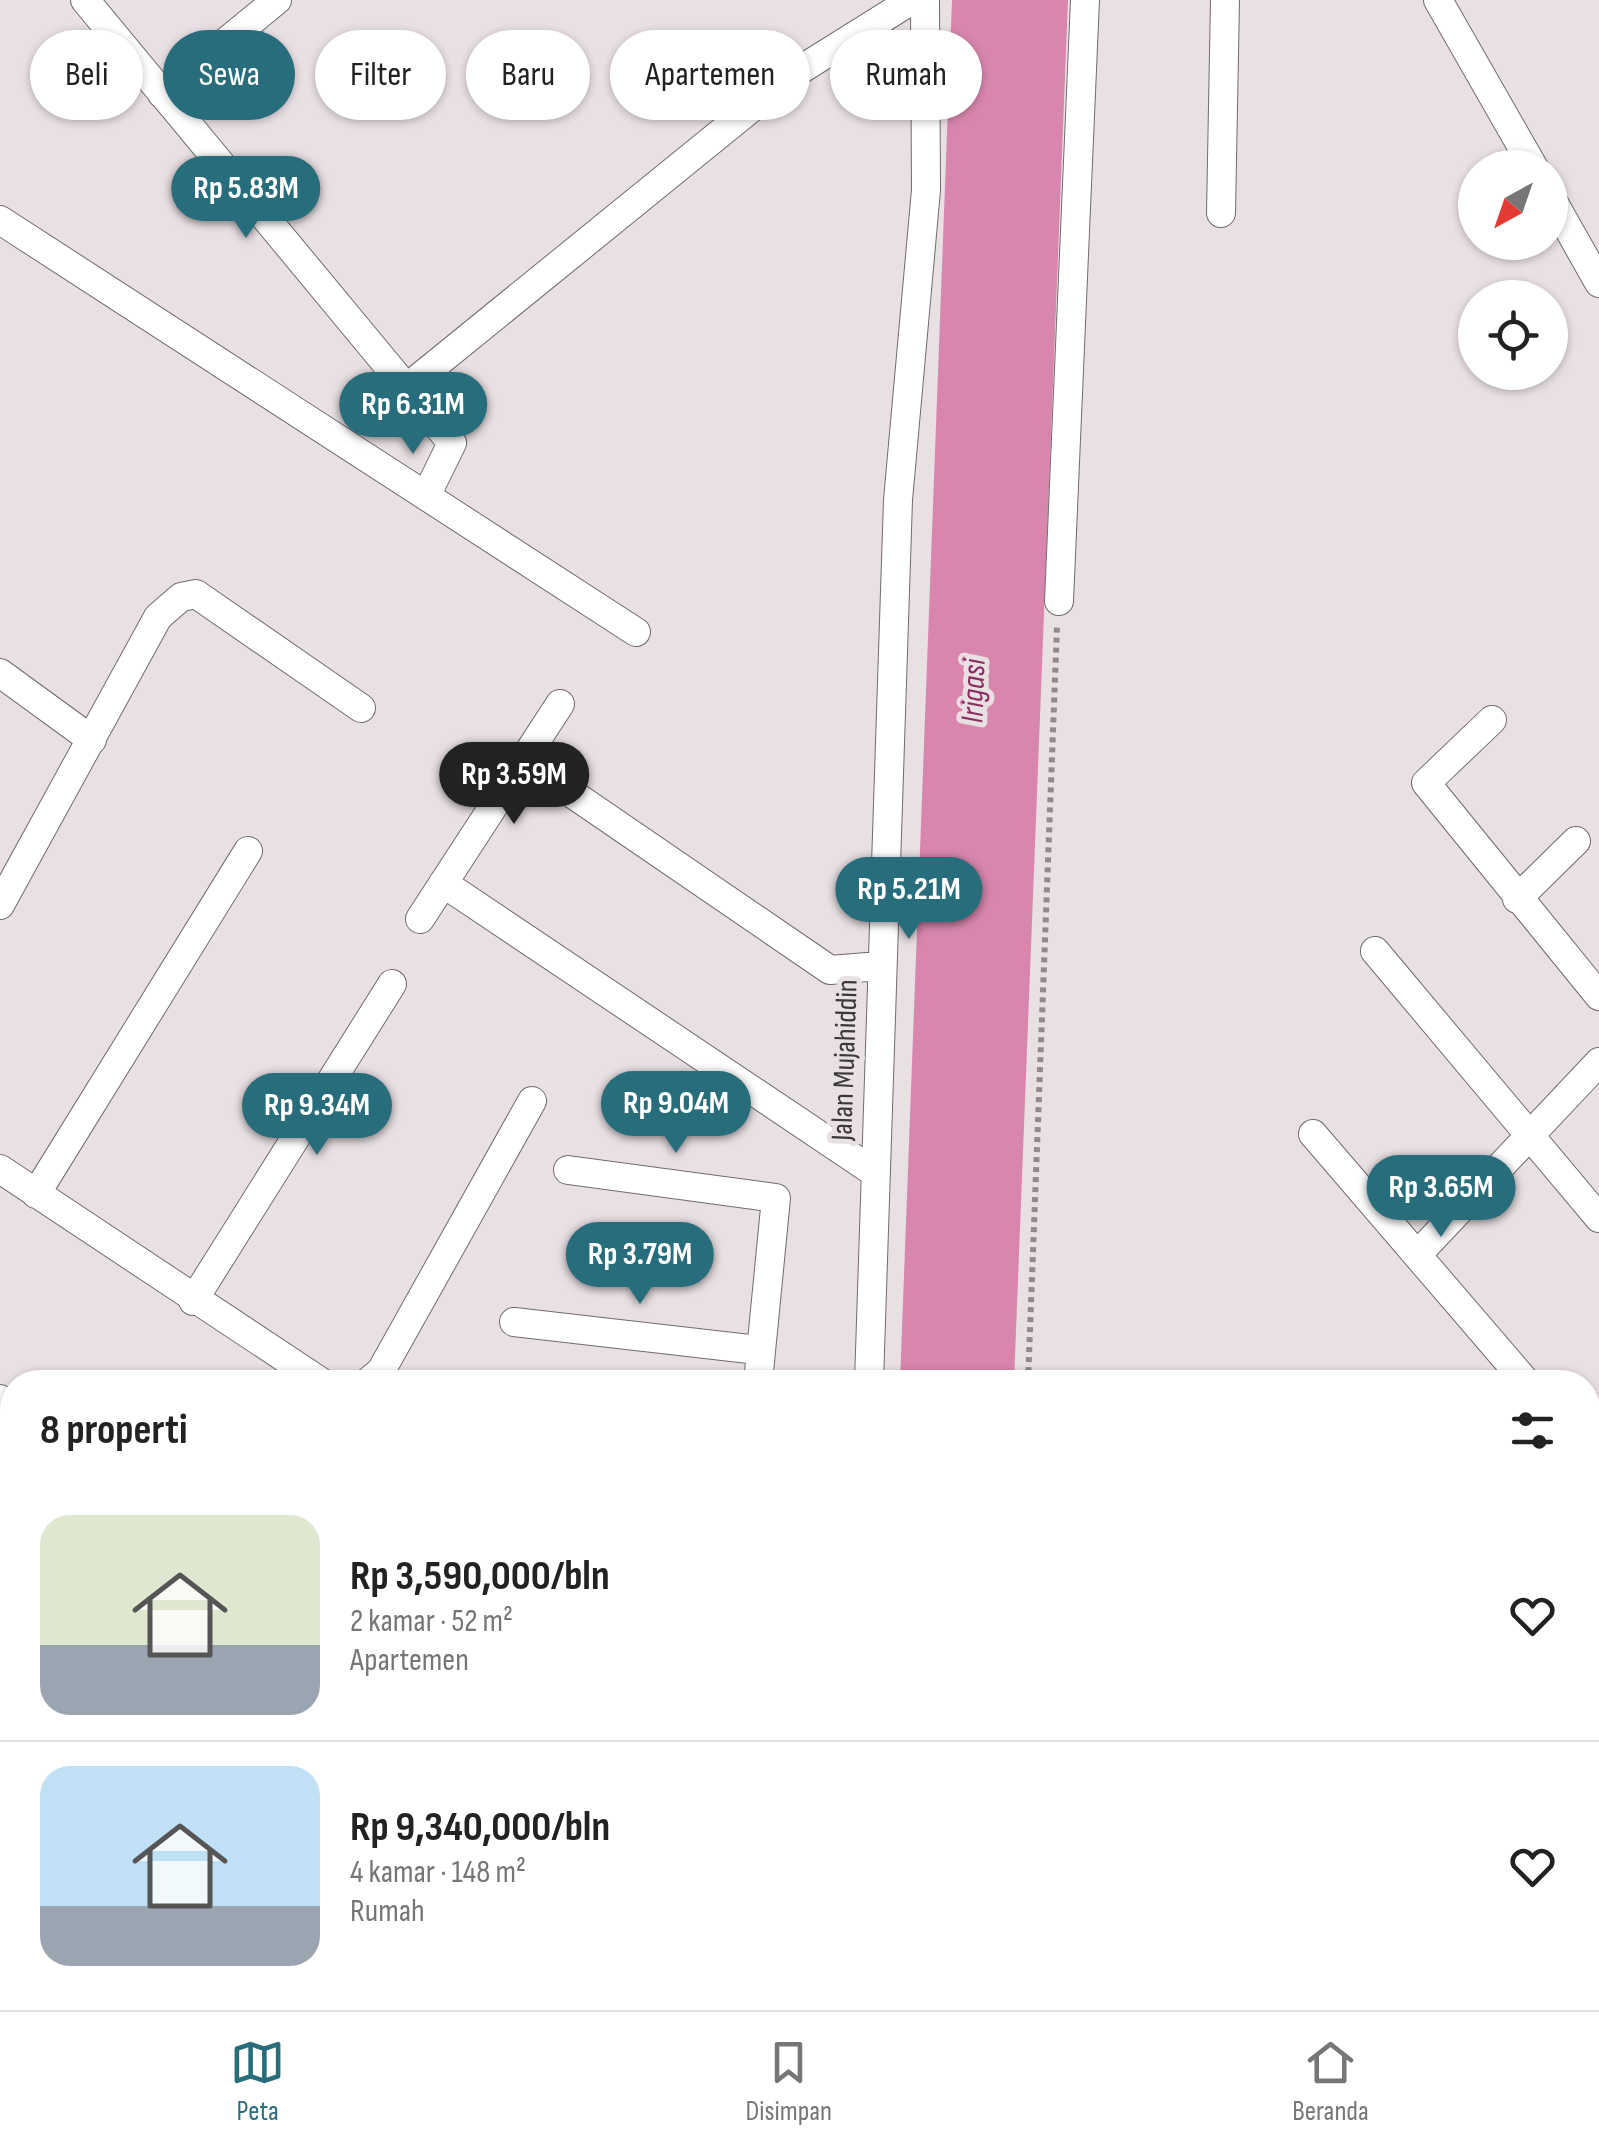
<!DOCTYPE html>
<html lang="id">
<head>
<meta charset="utf-8">
<style>
	:root { --surface:#fff; --page:#f2f2f2; --text:#222; --muted:#767676; --line:#e0e0e0; --accent:#286d7c }
	body { margin:0; font-family:"Sofia Sans Condensed",sans-serif; background:var(--page); color:var(--text); height:100vh; display:flex; flex-direction:column; font-size:38px; white-space:nowrap }
	* { box-sizing:border-box; margin:0 }
	p { font-size:32px; color:var(--muted) }
	.icon { flex:none; width:55px; height:55px; fill:none; stroke:currentColor; stroke-width:2; stroke-linecap:round; stroke-linejoin:round }
	.map { position:relative; flex:1; overflow:hidden }
	.side { position:absolute; left:0px; top:1370px; width:1600px; height:640px; display:flex; flex-direction:column; background:var(--surface); border-radius:40px 40px 0 0; box-shadow:0 2px 8px #0004 }
	.side>* { flex:none }
	.banner { position:absolute; left:30px; top:30px; width:1000px; height:90px; display:flex; gap:20px }
	.needle { width:65px; rotate:220deg }
	.tools { position:absolute; left:1458px; top:150px; display:grid; gap:20px }
	.tools a { display:grid; place-items:center; width:110px; height:110px; border-radius:50%; background:var(--surface); box-shadow:0 2px 8px #0004; font-size:50px }
	.price { position:absolute; translate:-50% -85px; padding:0 22px; border-radius:35px; background:var(--accent); color:#fff; font-size:32px; line-height:65px; filter:drop-shadow(0 2px 5px #0008) }
	.price::after { content:''; position:absolute; left:50%; top:60px; width:30px; height:22px; margin-left:-15px; background:inherit; clip-path:polygon(0 0,100% 0,50% 100%) }
	.price.selected { background:#222; color:#fff }
	ul { padding:0; list-style:none }
	li { display:flex; align-items:center; gap:30px; height:250px; padding:0 40px }
	li+li { border-top:2px solid var(--line) }
	li span { display:grid; place-items:center; flex:none; width:280px; height:200px; border-radius:30px; color:#555 }
	li>.icon { margin-inline-start:auto }
	span .icon { width:120px; height:120px; fill:#fffc; stroke-width:1 }
	li b { font-size:42px }
	h2 { display:flex; justify-content:space-between; align-items:center; height:120px; padding:0 40px; font-size:42px }
	.tag { padding:0 35px; border-radius:45px; background:var(--surface); box-shadow:0 2px 8px #0004; font-size:35px; line-height:90px }
	.tag.selected { background:var(--accent); color:#fff }
	.tab-bar { display:flex; justify-content:space-around; align-items:center; height:140px; border-top:2px solid var(--line); background:var(--surface); font-size:28px; color:var(--muted) }
	.tab-bar a { display:grid; justify-items:center; gap:5px }
	.tab-bar .selected { color:var(--accent) }
	.map>svg:first-child { display:block }
	.water { fill:#d886ad }
	.lines { fill:none; stroke-linecap:round; stroke-linejoin:round }
	.street-casing { stroke:#726b6e; stroke-width:30 }
	.path { stroke:#908a8d; stroke-width:6; stroke-dasharray:5 5; stroke-linecap:butt }
	.street { stroke:#fff; stroke-width:28 }
	.labels { text-anchor:middle; dominant-baseline:central; stroke-width:10; stroke-linejoin:round; paint-order:stroke }
	.street-label { font-size:30px; fill:#3b3839; stroke:#e9e0e4 }
	.water-label { font-size:32px; font-style:italic; fill:#8b2b60; stroke:#e9e0e4 }
</style>
</head>
<body>
<div class="map">
<svg width="1599" height="2010" viewBox="0 0 1599 2010">
	<rect width="100%" height="100%" fill="#e9e0e4"/>
	<path class="water" d="M952,0H1068L1014,1382H900Z
		M876,1998H990L989,2010H876Z"/>
	<g class="lines">
		<defs>
			<path id="street" d="M85,0L452,443L426,496
				M1438,0L1534,168
				M162,94L277,0
				M1550,196L1599,283
				M1221,213L1225,0
				M0,220L636,632
				M404,390L792,75L912,0
				M1059,601L1085,0
				M0,673L92,740
				M1492,720L1426,783L1599,996
				M523,760L830,970L880,966
				M443,883L874,1172
				M1517,899L1576,841
				M0,905L158,617L181,597L196,594L361,708
				M420,919L560,704
				M1375,951L1599,1218
				M1313,1134L1526,1382
				M0,1169L321,1382
				M568,1170L776,1198L758,1382
				M36,1194L248,851
				M1417,1255L1599,1062
				M193,1301L392,984
				M514,1322L758,1350
				M368,1382L381,1371L532,1101
				M869,1382L898,500L926,190L925,0
				M0,1399L12,1408
				M1588,1457L1599,1471
				M0,1624L12,1632
				M1588,1647L1599,1633
				M1588,1786L1599,1803
				M0,1804L12,1813
				M269,1998L286,2010
				M1391,1998L1399,2010
				M9,2010L17,1998
				M216,2010L225,1998
				M337,2010L345,1998
				M552,2010L556,2005L564,2010
				M753,2010L756,1998
				M849,2010V1998
				M1177,2010L1186,1998"/>
		</defs>
		<use href="#street" class="street-casing"/>
		<path class="path" d="M1028,1382L1057,627
			M1003,2010V1998"/>
		<use href="#street" class="street"/>
	</g>
	<g class="labels">
		<g class="street-label">
			<text transform="translate(845 1060) rotate(-88)">Jalan Mujahiddin</text>
		</g>
		<g class="water-label">
			<text transform="translate(974 691) rotate(-88)">Irigasi</text>
		</g>
	</g>
</svg>
<div class="tools">
<a><svg class="needle" viewBox="-14 -14 28 28"><path d="M0-13l5 13h-10z" fill="#e53935"/><path d="M0 13l5-13h-10z" fill="#767676"/></svg></a>
<a><svg class="icon" aria-label="locate" viewBox="0 0 24 24"><circle cx="12" cy="12" r="6"/><path d="M12 2v4M12 18v4M2 12h4M18 12h4"/></svg></a>
</div>
<b class="price" style="left:246px;top:241px">Rp 5.83M</b>
<b class="price" style="left:413px;top:457px">Rp 6.31M</b>
<b class="price selected" style="left:514px;top:827px">Rp 3.59M</b>
<b class="price" style="left:909px;top:942px">Rp 5.21M</b>
<b class="price" style="left:676px;top:1156px">Rp 9.04M</b>
<b class="price" style="left:317px;top:1158px">Rp 9.34M</b>
<b class="price" style="left:1441px;top:1240px">Rp 3.65M</b>
<b class="price" style="left:640px;top:1307px">Rp 3.79M</b>
<div class="banner">
<a class="tag">Beli</a>
<a class="tag selected">Sewa</a>
<a class="tag">Filter</a>
<a class="tag">Baru</a>
<a class="tag">Apartemen</a>
<a class="tag">Rumah</a>
</div>
<section class="side">
<h2>8 properti<svg class="icon" aria-label="filters" viewBox="0 0 24 24"><path d="M4 7h16M4 17h16"/><circle cx="9" cy="7" r="2"/><circle cx="15" cy="17" r="2"/></svg></h2>
<ul>
<li><span style="background:linear-gradient(#dfe7d0 65%,#9aa5b1 0)"><svg class="icon" aria-label="home" viewBox="0 0 24 24"><path d="M3 11l9-7 9 7M6 9v11h12V9"/></svg></span><div><b>Rp 3,590,000/bln</b><p>2 kamar · 52 m²</p><p>Apartemen</p></div><svg class="icon" aria-label="heart" viewBox="0 0 24 24"><path d="M12 20l-8-8c-3-5 5-10 8-4 3-6 11-1 8 4z"/></svg></li>
<li><span style="background:linear-gradient(#bfe0f5 70%,#9aa5b1 0)"><svg class="icon" aria-label="home" viewBox="0 0 24 24"><path d="M3 11l9-7 9 7M6 9v11h12V9"/></svg></span><div><b>Rp 9,340,000/bln</b><p>4 kamar · 148 m²</p><p>Rumah</p></div><svg class="icon" aria-label="heart" viewBox="0 0 24 24"><path d="M12 20l-8-8c-3-5 5-10 8-4 3-6 11-1 8 4z"/></svg></li>
</ul>
</section>
</div>
<nav class="tab-bar">
<a class="selected"><svg class="icon" aria-label="map" viewBox="0 0 24 24"><path d="M3 6l6-2 6 2 6-2v14l-6 2-6-2-6 2zM9 4v14M15 6v14"/></svg>Peta</a>
<a><svg class="icon" aria-label="saved" viewBox="0 0 24 24"><path d="M7 4h10v16l-5-4-5 4z"/></svg>Disimpan</a>
<a><svg class="icon" aria-label="home" viewBox="0 0 24 24"><path d="M3 11l9-7 9 7M6 9v11h12V9"/></svg>Beranda</a>
</nav>
</body>
</html>
